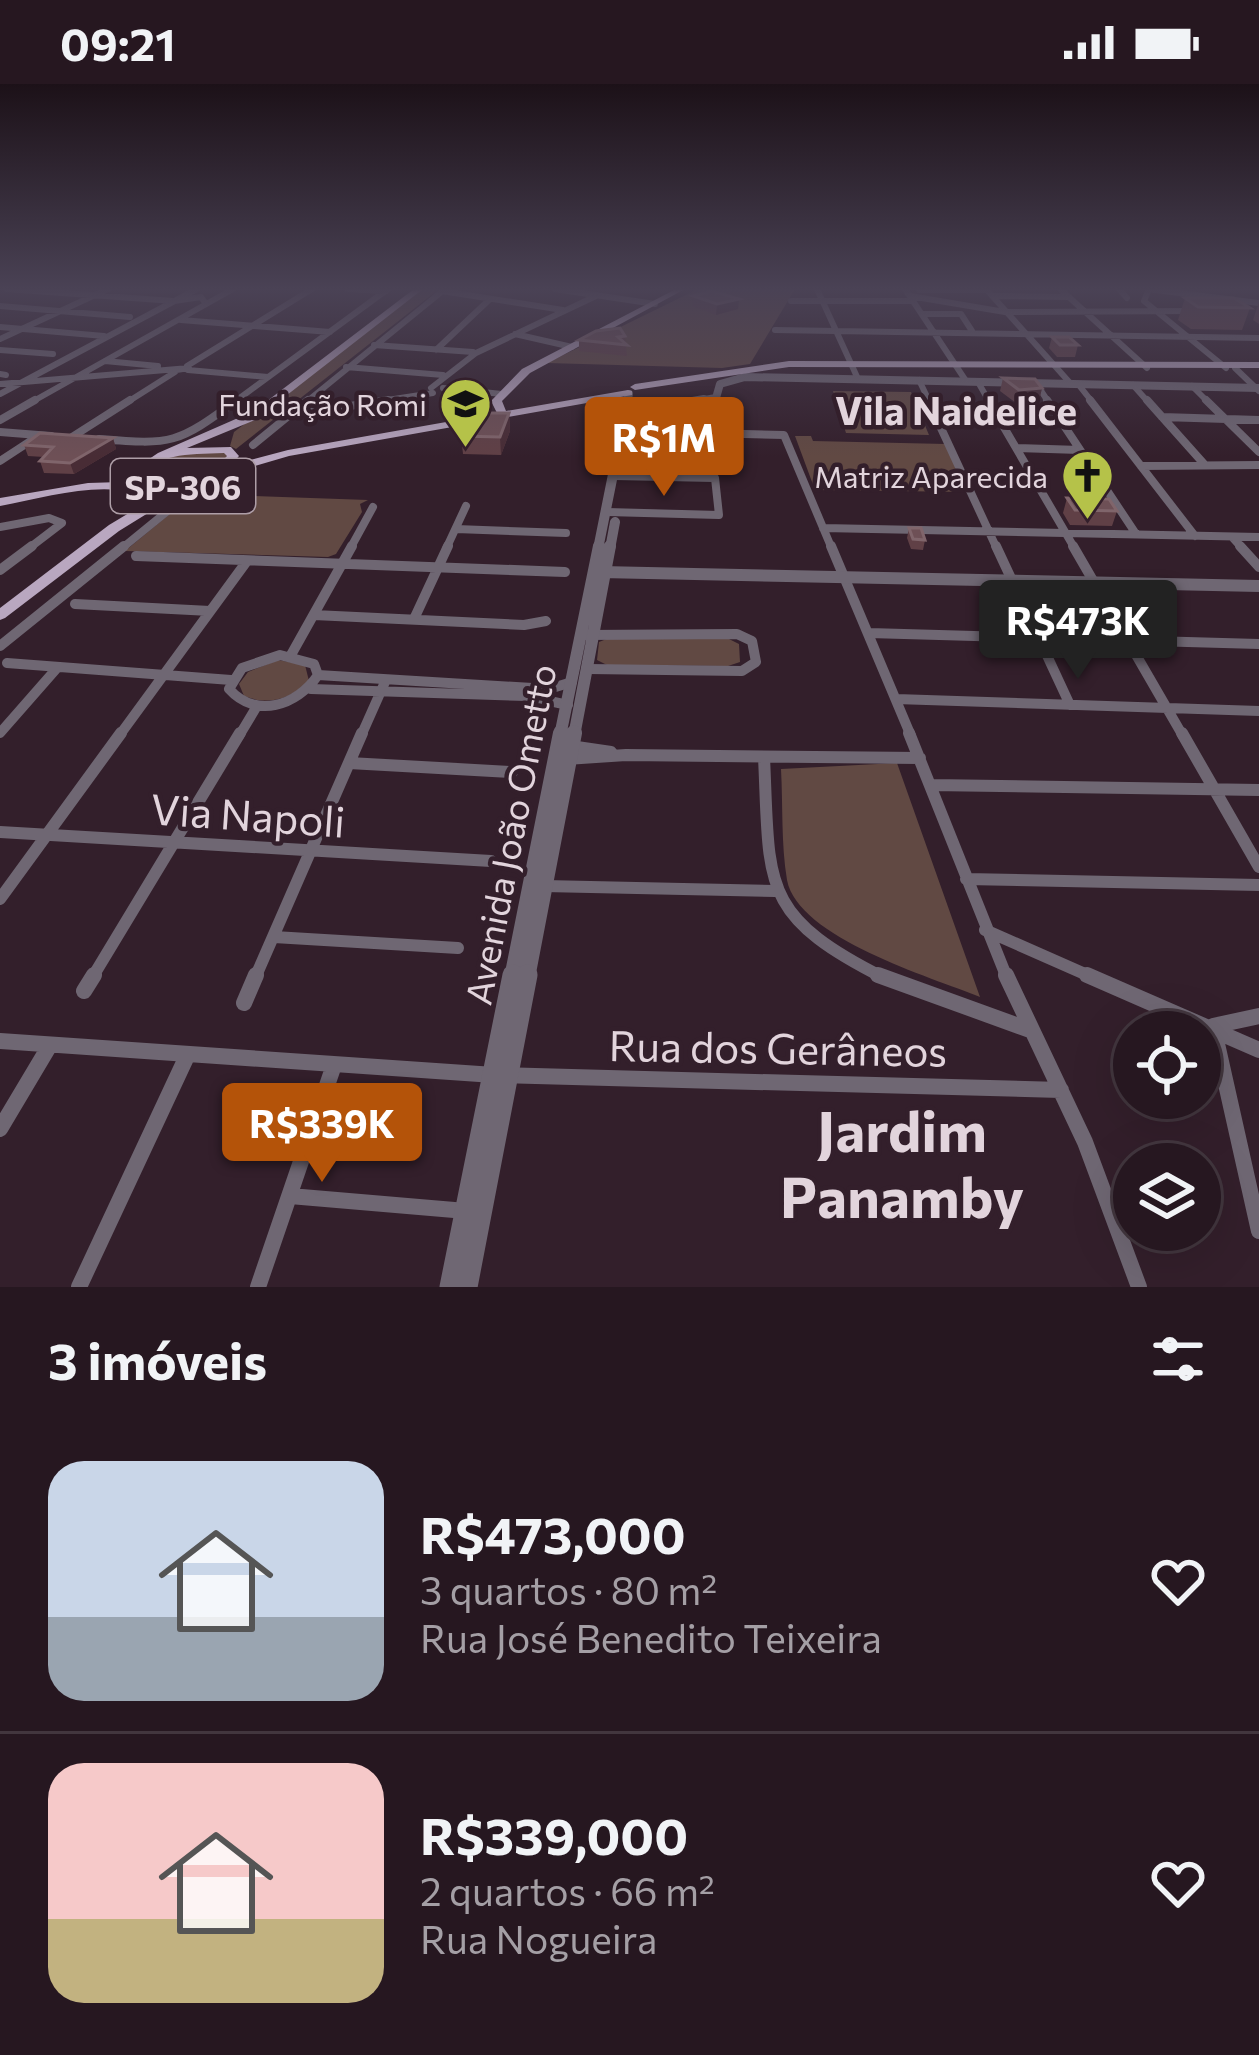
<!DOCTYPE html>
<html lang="pt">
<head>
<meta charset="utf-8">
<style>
	:root { --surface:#261720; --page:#32242d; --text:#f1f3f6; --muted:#a49fa5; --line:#42363e; --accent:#b45309 }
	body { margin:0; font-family:Commissioner,sans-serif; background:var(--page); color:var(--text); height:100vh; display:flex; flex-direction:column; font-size:45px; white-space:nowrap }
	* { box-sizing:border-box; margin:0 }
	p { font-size:39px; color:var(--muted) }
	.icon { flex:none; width:66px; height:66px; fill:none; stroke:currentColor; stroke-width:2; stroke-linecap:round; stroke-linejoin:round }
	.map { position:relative; height:1203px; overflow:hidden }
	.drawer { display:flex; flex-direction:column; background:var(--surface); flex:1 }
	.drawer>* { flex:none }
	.controls { position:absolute; left:1113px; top:927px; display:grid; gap:24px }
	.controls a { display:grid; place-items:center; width:108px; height:108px; border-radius:50%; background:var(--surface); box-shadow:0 12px 48px #0002,0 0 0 3px var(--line); font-size:60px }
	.price { position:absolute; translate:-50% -102px; padding:0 27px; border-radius:12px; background:var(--accent); color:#fff; font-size:39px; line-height:78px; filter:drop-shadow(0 3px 6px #0008) }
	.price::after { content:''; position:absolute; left:50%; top:72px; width:36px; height:27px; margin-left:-18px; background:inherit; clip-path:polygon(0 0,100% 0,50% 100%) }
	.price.selected { background:#222; color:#fff }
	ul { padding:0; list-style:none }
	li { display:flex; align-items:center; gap:36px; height:300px; padding:0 48px }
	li+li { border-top:3px solid var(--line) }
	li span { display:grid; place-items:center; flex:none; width:336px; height:240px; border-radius:36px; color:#555 }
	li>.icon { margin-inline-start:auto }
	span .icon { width:144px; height:144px; fill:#fffc; stroke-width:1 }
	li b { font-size:51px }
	h2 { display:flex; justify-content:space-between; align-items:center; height:144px; padding:0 48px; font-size:51px }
	.status { display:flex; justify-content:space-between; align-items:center; height:84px; padding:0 60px; background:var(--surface); direction:ltr }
	.status svg { height:33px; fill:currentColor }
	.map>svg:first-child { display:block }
	.green { fill:#614943 }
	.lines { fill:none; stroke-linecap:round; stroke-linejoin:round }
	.minor-far4 { stroke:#6f6773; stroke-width:6 }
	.minor-far3 { stroke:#6f6773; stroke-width:8 }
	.minor-far2 { stroke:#6f6773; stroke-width:10 }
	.minor-far1 { stroke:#6f6773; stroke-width:12 }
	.minor { stroke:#6f6773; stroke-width:16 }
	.tertiary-far4 { stroke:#6f6773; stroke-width:8 }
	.tertiary-far3 { stroke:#6f6773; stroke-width:10 }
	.tertiary-far2 { stroke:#6f6773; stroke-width:12 }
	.tertiary-far1 { stroke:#6f6773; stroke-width:16 }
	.tertiary { stroke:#6f6773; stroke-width:21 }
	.primary { fill:#b9a7c0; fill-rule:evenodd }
	.wall { fill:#604046 }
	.shaded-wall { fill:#482c35 }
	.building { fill:#6e5056; stroke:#80656b; stroke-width:3 }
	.labels { text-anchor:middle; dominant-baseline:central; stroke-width:9; stroke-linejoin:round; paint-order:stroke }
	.far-poi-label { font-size:30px; fill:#e2d4dc; stroke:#331f2b; text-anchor:end }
	.shield { fill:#331f2b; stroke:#ae9ea7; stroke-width:3 }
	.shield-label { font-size:33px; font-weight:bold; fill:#e2d4dc }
	.street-label { font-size:36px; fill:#e2d4dc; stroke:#331f2b }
	.far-district-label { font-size:39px; font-weight:bold; fill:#e2d4dc; stroke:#331f2b }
	.near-street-label { font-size:42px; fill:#e2d4dc; stroke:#331f2b }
	.near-district-label { font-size:57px; font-weight:bold; fill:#e2d4dc; stroke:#331f2b }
</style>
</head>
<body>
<div class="status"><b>09:21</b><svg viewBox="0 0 49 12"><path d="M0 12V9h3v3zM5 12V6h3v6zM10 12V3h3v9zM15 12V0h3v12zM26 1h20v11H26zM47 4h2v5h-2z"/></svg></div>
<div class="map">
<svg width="1259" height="1203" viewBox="0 0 1259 1203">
	<rect width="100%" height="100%" fill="#331f2b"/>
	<path class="green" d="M421,205H439L236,365L230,362L234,348Z
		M698,205H795L750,280L722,284L547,279Z
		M833,307L911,308L929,351L846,349Z
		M795,352H811L813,357L946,360L970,408L815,406Z
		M220,366L228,371C208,399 165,407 132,404L129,393L175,370Z
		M194,410L368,416L360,420L362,428L336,470L328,473L125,467Z
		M609,554L729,555L739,560L740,578L728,582L607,581L597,576L599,558Z
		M278,576L305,581L309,597C290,615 269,622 244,612L239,600L248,588Z
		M897,679L980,913C931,893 798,854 787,796C781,760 783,721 781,685Z"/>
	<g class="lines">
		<path class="minor-far4" d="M7,205L174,217L201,213L206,220
			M348,205L386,207
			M555,205L655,220
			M817,205L858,295
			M905,205L966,297
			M986,205L1071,300
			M1060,205L1147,284
			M1119,205L1127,214
			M1148,205L1259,219
			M1149,205L1144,217L1226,284
			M919,206H988
			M442,207L563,226
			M910,212L1005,228L1190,227
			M994,212L1069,213
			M791,217H913
			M0,222L130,233
			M922,230H961L972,247
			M181,236L330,248
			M0,243L104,252
			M775,246L1259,254
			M515,250L572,263
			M0,255L108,205
			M374,261L473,268
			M0,266L53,270
			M436,266L490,215
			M105,277L158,282
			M187,282L312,205
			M346,283L443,291
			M1235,284L1259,307
			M188,286L268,293
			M0,290L6,291
			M919,296L930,319
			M978,298L990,319
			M1036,299L1049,319
			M0,300L189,284L170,287
			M1078,300L1093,319
			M1133,301L1149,319
			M1192,302L1209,319
			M431,304L476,269L598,211
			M443,304L502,310
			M0,310L197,205
			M716,314V319
			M30,319L233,205
			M126,319L175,288
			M233,319L388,205
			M305,319L445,205
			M368,319L433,309"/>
		<path class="minor-far3" d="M716,316L717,349
			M928,316L997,465
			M988,316L1075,465
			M1047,316L1136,450
			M1090,316L1195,452
			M1147,316L1205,381
			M1206,316L1259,368
			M286,332L388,316
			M1162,333L1259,336
			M0,336L35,316
			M622,347L784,351L832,465
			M0,348L51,352
			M72,353L130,316
			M99,355C173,361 177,360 237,316
			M253,361L308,316
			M1017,364L1080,366
			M0,377L32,356
			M1141,382L1259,381
			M607,428L719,431L715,394L614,392
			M0,443L49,434L62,439L28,465
			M823,444L1259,453
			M456,445L566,449
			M1232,453L1243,465
			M121,465L186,412
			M350,465L373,423
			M446,465L466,422"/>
		<path class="minor-far2" d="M831,462L911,652
			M996,462L1070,621
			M1073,462L1183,652
			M1240,462L1259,483
			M136,472L565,488
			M0,486L32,462
			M75,520L210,527
			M314,531L524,541L546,537
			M414,535L448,462
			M869,549L1259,560
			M585,551L737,550L752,557L756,578L742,587L588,585
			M0,562L124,462
			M280,571L314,580L318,591C297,622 256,635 229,605L242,584Z
			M291,571L352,462
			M7,579L231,596
			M318,591L549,605L572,598
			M311,605L526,612L568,621
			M896,615L1259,627
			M0,649L57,584
			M119,652L247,477
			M239,652L257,622
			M361,652L385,598"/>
		<path class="minor-far1" d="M909,649L1007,894
			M1182,649L1259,783
			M570,662L611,668
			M764,673C770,801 759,831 884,894
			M566,675L626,671L920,674
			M349,679L512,688
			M931,701L1259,706
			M0,748L491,777
			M966,795L1259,801
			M544,802L775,807
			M0,815L121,649
			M985,846L1094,894
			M274,853L458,864
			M92,894L240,649
			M255,894L362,649"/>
		<path class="minor" d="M878,891L1030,946
			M1006,891L1085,1058L1139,1203
			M1087,891L1259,966
			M84,907L94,891
			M244,919L256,891
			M1213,942L1259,1147
			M1213,942L1259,932
			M0,957L494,991L1061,1006
			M0,1045L50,961
			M290,1112L466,1127
			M79,1203L187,972
			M258,1203L334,981"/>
		<path class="tertiary-far4" d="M627,319L629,310
			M687,319L716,314L720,300L745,293L1259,304"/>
		<path class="tertiary-far3" d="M625,330L704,316
			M598,465L628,316
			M610,465L615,438"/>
		<path class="tertiary-far2" d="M601,488L1259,502
			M560,652L599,462
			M574,652L610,462"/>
		<path class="tertiary-far1" d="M512,894L561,649
			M527,894L574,649"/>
		<path class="tertiary" d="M450,1203L513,891
			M467,1203L527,891"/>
		<path class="primary" d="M414,205H423L255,336L187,364L231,363L239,372L231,381L288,366L497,329L491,317L522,285L676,205H685L530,289L502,317L506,327L628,306L632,307V311L289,372L218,393L176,409L174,413L119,447L5,534L0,536V524L109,441L159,411C145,412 133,407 119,406C81,402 38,415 0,422V414L88,399L121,398L127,390L158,369L254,327ZM224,369L227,372C204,398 165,411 132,400C159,367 185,371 224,369Z
			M789,277L1259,278V284L789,283L635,306L630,303L635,300Z"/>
	</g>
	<path class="wall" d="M693,212L739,215L738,225L716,231L692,222Z
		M1185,214L1250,224L1242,246L1191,245L1178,236Z
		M1259,218V240L1253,236Z
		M625,252L627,272L579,267V256Z
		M1052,253L1078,261L1075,273H1057L1049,264Z
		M1003,294L1042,304L1039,317L1016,319L1000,307Z
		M509,329L510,347L501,371L463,370L461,352Z
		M113,354L116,365L74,390L44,389L40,377L44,373L28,372L24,361Z
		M1067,414L1117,427L1112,442L1070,441L1063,429Z
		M909,444L925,456L923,466L911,465L907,454Z"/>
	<path class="shaded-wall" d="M739,215L738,225L716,231L717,220Z
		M1042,304L1039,317L1016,319L1019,306Z
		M509,329L510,347L501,371L500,353Z
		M113,354L116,365L74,390L70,379Z"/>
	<path class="building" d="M712,207L739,215L717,220L693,212Z
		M1185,214H1234L1250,224L1198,223Z
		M620,244L625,252L618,253L627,261L579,256L596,247Z
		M1052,253H1069L1078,261H1060Z
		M1003,294L1035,295L1042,304L1019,306Z
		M470,329H509L500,353L461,352Z
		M40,349L113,354L70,379L40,377L53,363L24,361Z
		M1067,414L1109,415L1117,427L1075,426Z
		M909,444H921L925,456L913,455Z"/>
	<linearGradient id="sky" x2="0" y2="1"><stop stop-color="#1c1118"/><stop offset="0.55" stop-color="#4a4255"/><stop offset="1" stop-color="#4a4255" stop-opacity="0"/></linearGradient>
	<rect width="1259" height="373" fill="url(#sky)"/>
	<defs>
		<symbol id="school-pin" viewBox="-11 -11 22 30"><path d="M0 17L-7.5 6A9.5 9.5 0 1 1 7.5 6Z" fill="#b5c249" stroke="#331f2b"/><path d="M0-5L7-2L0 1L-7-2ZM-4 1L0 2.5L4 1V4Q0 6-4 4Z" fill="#111"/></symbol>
		<symbol id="church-pin" viewBox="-11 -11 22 30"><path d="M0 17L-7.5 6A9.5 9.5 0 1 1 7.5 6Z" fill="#b5c249" stroke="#331f2b"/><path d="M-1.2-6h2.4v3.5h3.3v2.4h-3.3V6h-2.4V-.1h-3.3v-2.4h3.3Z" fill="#111"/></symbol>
	</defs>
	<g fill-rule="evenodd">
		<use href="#school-pin" x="436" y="290" width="59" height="81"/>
		<use href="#church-pin" x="1058" y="362" width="59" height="81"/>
	</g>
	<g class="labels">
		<g class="far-poi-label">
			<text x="427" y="319">Fundação Romi</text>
			<text x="1048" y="391">Matriz Aparecida</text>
		</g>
		<rect class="shield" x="111" y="375" width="144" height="54" rx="9"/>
		<g class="shield-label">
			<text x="183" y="402">SP-306</text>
		</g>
		<g class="street-label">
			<text transform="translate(509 750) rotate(-79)">Avenida João Ometto</text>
		</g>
		<g class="far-district-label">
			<text x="956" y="325">Vila Naidelice</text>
		</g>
		<g class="near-street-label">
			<text transform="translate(248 730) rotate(4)">Via Napoli</text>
			<text transform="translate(778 963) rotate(1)">Rua dos Gerâneos</text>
		</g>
		<g class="near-district-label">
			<text x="902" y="1045">Jardim<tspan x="902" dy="66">Panamby</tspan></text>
		</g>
	</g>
</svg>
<div class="controls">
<a><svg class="icon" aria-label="locate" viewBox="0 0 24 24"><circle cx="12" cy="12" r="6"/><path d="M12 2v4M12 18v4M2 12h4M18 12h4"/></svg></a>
<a><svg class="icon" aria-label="layers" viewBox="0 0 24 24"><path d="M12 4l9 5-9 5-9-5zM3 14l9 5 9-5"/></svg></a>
</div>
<b class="price" style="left:664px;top:415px">R$1M</b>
<b class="price selected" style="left:1078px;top:598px">R$473K</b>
<b class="price" style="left:322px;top:1101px">R$339K</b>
</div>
<section class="drawer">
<h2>3 imóveis<svg class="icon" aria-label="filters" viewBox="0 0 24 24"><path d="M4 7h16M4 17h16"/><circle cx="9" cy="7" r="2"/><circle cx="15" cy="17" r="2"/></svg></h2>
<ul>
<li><span style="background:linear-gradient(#c9d6e8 65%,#9aa5b1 0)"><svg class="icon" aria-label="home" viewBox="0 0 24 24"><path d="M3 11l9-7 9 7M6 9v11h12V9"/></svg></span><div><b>R$473,000</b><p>3 quartos · 80 m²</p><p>Rua José Benedito Teixeira</p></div><svg class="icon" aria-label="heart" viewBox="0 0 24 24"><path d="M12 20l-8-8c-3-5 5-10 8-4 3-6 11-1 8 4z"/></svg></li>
<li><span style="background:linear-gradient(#f6c9c9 65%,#c2b280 0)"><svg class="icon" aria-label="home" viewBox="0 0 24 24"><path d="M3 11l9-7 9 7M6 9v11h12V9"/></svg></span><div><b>R$339,000</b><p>2 quartos · 66 m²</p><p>Rua Nogueira</p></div><svg class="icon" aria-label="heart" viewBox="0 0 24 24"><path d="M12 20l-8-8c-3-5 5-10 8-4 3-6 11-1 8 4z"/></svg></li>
</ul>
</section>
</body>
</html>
